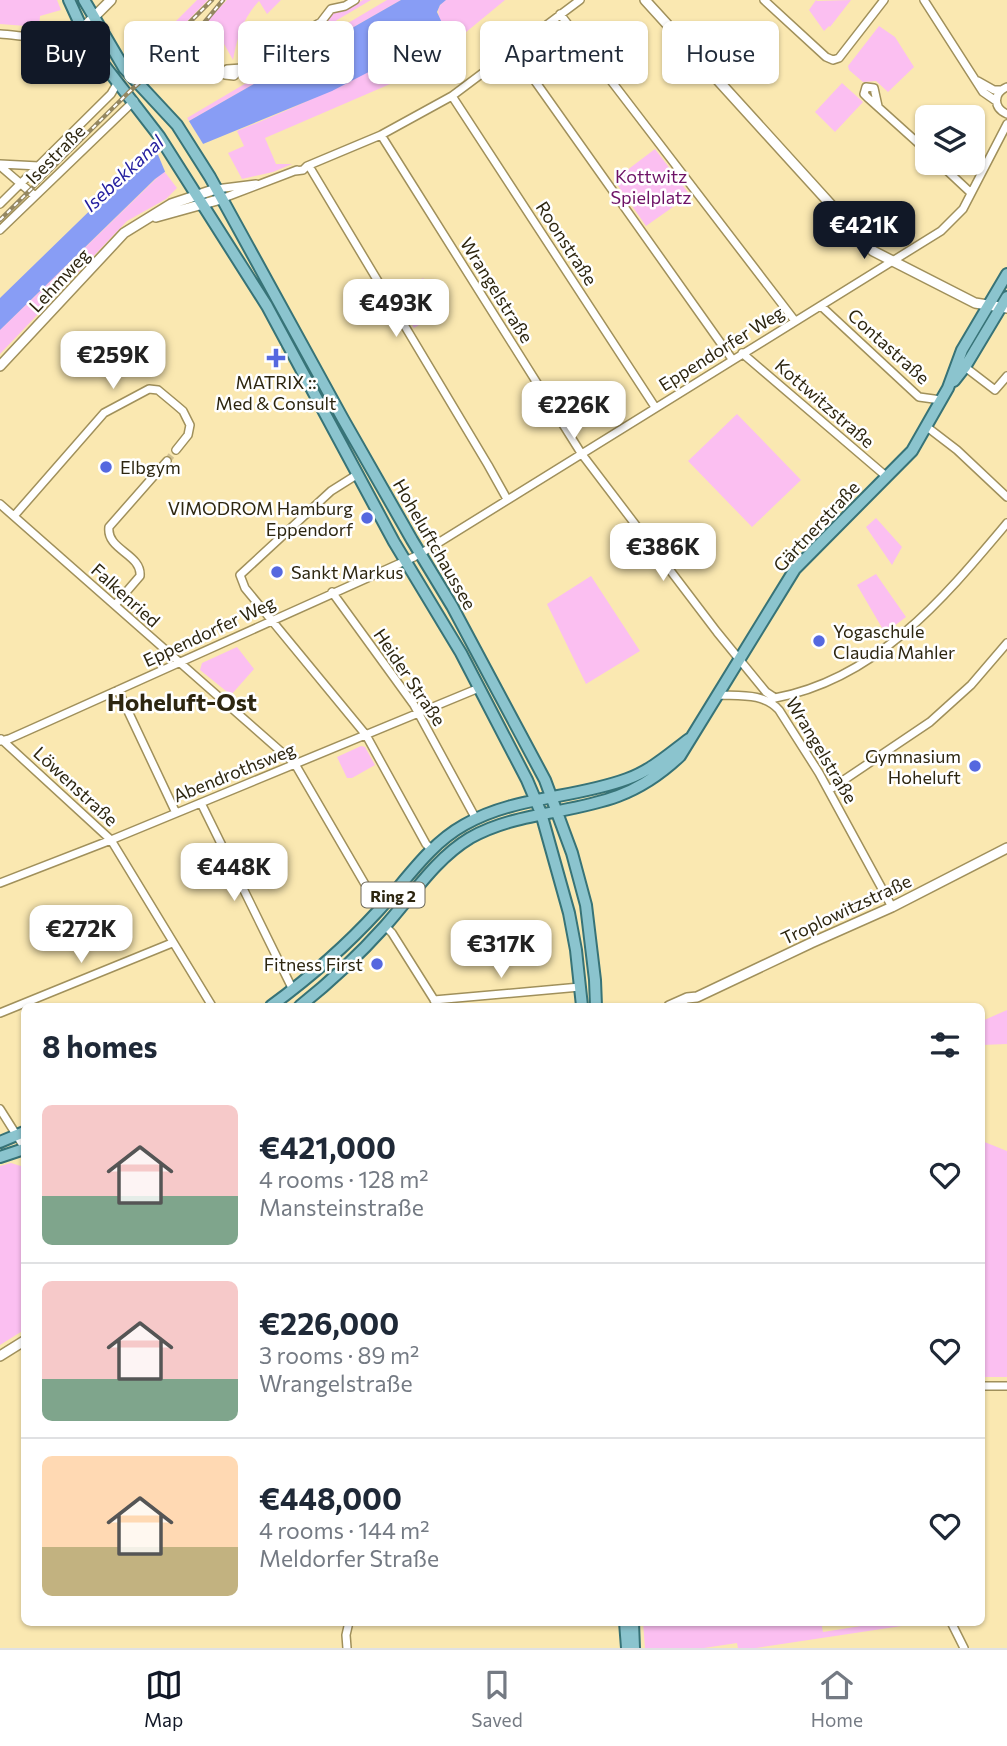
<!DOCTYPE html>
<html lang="en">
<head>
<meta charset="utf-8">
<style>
	:root { --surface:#fff; --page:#f2f2f3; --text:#1f2937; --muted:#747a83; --line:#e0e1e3; --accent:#111827 }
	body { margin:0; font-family:Commissioner,sans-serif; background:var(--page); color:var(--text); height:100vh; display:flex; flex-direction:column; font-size:26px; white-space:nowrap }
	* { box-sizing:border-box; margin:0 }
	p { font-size:23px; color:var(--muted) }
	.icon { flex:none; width:38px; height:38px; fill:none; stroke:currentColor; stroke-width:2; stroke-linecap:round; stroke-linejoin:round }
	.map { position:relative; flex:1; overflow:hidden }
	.sheet { position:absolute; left:21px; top:1003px; width:964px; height:623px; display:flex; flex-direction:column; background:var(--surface); border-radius:10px; box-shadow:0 2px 5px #0004 }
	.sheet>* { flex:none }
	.banner { position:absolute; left:21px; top:21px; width:966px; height:63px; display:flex; gap:14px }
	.controls { position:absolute; left:915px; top:105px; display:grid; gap:14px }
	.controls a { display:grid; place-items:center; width:70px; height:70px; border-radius:10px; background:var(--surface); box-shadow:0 2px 5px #0004; font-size:35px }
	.price { position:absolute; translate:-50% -60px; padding:0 16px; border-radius:14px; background:#fff; color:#222; font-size:23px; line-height:46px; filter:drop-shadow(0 2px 4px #0008) }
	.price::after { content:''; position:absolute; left:50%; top:42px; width:21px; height:16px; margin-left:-10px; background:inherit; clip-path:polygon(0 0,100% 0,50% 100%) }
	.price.selected { background:var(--accent); color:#fff }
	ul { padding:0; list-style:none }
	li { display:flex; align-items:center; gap:21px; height:175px; padding:0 21px }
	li+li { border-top:2px solid var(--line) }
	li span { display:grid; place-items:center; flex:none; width:196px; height:140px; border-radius:10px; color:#555 }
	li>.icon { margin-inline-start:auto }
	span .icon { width:84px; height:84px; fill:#fffc; stroke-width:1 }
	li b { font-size:30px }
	h2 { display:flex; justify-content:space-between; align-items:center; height:84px; padding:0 21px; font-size:30px }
	.pill { padding:0 24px; border-radius:10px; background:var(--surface); box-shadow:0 2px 5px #0004; font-size:24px; line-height:63px }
	.pill.selected { background:var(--accent); color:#fff }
	.menu { display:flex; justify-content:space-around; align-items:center; height:98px; border-top:2px solid var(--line); background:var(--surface); font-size:19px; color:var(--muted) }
	.menu a { display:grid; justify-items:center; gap:4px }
	.menu .selected { color:var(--accent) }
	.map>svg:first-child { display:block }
	.green { fill:#fbbff1 }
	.water { fill:#889df5 }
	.pier { fill:#fae8b1 }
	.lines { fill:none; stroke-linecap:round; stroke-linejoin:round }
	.minor-tunnel { stroke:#d1c191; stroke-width:7; stroke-dasharray:7 3.5; stroke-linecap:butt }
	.minor-casing { stroke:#a0905b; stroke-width:10 }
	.tertiary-casing { stroke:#a0905b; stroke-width:12 }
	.primary-casing { stroke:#377377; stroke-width:14 }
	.minor { stroke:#fff; stroke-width:7 }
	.tertiary { stroke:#fff; stroke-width:9 }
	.primary { stroke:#8bc4ce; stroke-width:10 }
	.rail-casing { stroke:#948761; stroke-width:4.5 }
	.rail { stroke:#fff; stroke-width:2; stroke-dasharray:5; stroke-linecap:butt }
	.poi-dot { fill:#5568df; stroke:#fff; stroke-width:2.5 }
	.labels { text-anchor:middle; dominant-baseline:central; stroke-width:5; stroke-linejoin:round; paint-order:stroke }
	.shield { fill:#fff; stroke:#6c6758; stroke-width:2 }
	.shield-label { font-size:16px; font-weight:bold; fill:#2d2610 }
	.street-label { font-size:18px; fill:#2d2610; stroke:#fff }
	.park-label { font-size:18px; fill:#6e1266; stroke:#fff }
	.poi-label { font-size:18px; fill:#2d2610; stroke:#fff; text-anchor:start }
	.water-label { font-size:19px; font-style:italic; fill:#2520a0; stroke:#fff }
	.district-label { font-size:24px; font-weight:bold; fill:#2d2610; stroke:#fff }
</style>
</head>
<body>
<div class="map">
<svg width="1007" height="1648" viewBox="0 0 1007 1648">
	<rect width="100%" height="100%" fill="#fae8b1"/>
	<path class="green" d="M0,0H57L61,10L40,16L39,27L0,24Z
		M197,0H208L149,60L143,54Z
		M227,0H281L267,14L259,1C243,18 237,38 233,60L214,26L180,60L174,55Z
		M363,0H371L337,20L329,28L241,78H236L318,30L333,12L346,10Z
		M387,0H401L189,121L187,118Z
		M446,0H505L431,61L411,75L265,138L276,164H292L273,172L242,179L228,153L244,146L237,131C310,102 378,70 442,25C438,15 435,7 446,0Z
		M816,0L817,1L851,0L830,27L829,26L824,31L809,10Z
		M879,26L895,37L914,67L888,92L876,81L863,82L849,70L848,66Z
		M842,83L863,102L835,132L815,112Z
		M655,149L690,195L646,226L614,180Z
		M164,171L177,188L166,199L127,221L0,354V330Z
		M423,278L444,310L414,328L394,296Z
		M737,414L801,480L752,527L688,461Z
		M876,518L902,547L892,565L866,527Z
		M876,574L906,617L885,633L857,585Z
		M591,576L640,651L586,684L547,604Z
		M237,647L254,669L231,695L200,670L202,663Z
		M361,746L365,747L375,765L352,778H347L337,757Z
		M1007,1010V1044L982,1045V1021Z
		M982,1141L1007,1151V1377H982Z
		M11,1163L24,1167V1330L0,1345V1166Z
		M643,1622H821L823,1632L886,1622H928L756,1648H738L737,1643L704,1648H645Z"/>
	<path class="water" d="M401,0H446L440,5L437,12L443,25L388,62L332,91L203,144L155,179L0,330V298L148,154L189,121Z"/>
	<path class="pier" d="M187,118L205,147L166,174L154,145Z"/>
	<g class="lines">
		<path class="minor-tunnel" d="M167,461L176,450"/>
		<defs>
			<path id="minor" d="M764,0L826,57L833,60L839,58L884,0
				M924,0L983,92L996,101
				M560,14L795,321
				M0,34C22,35 64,45 81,30
				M513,50L732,359
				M225,75L234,76L242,68L321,22L331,9L345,6L355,0
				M225,75L227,69L242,68
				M978,81L994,90H1001
				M1007,87C993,93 993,108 1007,114
				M452,96L655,407
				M878,106L874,88L866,87L864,94L868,98L928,152
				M381,135L581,453L717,632L766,692L775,698
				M939,163L971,193
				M0,164L39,166
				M0,166L35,196
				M309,166L488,465L507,499
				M295,171L303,170L307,166L381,135L452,96L580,0
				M216,189L256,184
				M221,199L297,170
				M0,204L111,94L118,82
				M0,230L134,101
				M821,306L919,397L941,400
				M742,353L887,477
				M965,367L995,390L1007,376
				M927,427L957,450L1007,497
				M358,474L331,491L240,575L245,588L366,735L426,844L432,850
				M0,504L295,764L380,910
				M14,516L104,413L149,389L158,390L176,405L183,411L190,425L188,435L176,450
				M332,592L414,705L476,819
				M115,605L140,576C142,554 106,550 109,527L167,461
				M118,690L176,813
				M719,695C740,696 764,693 779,710L819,773L892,907
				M775,698C877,679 944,598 1007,523
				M1,739L111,840L212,1006
				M0,741L9,739C144,679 278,617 414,557L430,548L941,231L963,209L1007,124
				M829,790L930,722L971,685L1007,643
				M201,803L293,990
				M0,883L111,840L479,688
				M385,926L392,933L438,1006
				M434,1000L580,987
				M0,1013L172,943
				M0,1109L24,1147
				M982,1386H1007
				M951,1622L964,1648
				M347,1648L346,1635L349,1622"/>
			<path id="tertiary" d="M645,0L873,251L975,303L1007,308
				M81,30L111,0
				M156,217L221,199
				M0,366L124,233L171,204L216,189
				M669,1006L687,998L697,997L811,943L892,907L1007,848
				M0,1356L24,1341"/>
			<path id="primary" d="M69,0L91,48L159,136L267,306L394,542L461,653L527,780L541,813L569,913L576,950L582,1006
				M84,0L124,68L177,125L210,177L343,419L412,540L452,606L545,780L572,853L586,905L595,980L596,1006
				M954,381L965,367L1007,297
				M271,1006C309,978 346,946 378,911C405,882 428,845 464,825C514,796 573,799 627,779C650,771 669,754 689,739
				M300,1006C330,982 359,955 385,926C412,896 435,859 470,838C516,812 570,814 618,796C642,787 662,773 680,756L795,569L912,451L948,388L962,350L1007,274
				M0,1142L24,1132
				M0,1157L24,1149
				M625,1622L627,1648
				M633,1622L634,1648"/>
		</defs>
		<use href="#minor" class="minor-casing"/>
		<use href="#tertiary" class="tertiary-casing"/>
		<use href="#primary" class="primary-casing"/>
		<use href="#minor" class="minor"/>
		<use href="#tertiary" class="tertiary"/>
		<use href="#primary" class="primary"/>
		<defs>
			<path id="rail" d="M158,54L212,0
				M0,220L128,93L203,24L223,0"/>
		</defs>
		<use href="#rail" class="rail-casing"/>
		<use href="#rail" class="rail"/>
	</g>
	<g class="poi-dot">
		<path d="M272.5 347.5h7v7h7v7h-7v7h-7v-7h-7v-7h7z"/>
		<circle cx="106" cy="467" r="7"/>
		<circle cx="367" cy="518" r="7"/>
		<circle cx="277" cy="572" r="7"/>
		<circle cx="819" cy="641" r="7"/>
		<circle cx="975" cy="766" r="7"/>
		<circle cx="377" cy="964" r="7"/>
	</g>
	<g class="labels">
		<rect class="shield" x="361.5" y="882.5" width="63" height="25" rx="5"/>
		<g class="shield-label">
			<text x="393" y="895">Ring 2</text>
		</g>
		<g class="street-label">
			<text transform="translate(55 154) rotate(-45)">Isestraße</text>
			<text transform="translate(567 243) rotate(57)">Roonstraße</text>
			<text transform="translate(59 280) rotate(-47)">Lehmweg</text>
			<text transform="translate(497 290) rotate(58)">Wrangelstraße</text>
			<text transform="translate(889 346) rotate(42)">Contastraße</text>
			<text transform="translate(721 348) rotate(-32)">Eppendorfer Weg</text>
			<text transform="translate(825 403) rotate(41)">Kottwitzstraße</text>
			<text transform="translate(816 526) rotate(-47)">Gärtnerstraße</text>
			<text transform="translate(435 544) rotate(60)">Hoheluftchaussee</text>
			<text transform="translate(126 595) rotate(42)">Falkenried</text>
			<text transform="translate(209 631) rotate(-25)">Eppendorfer Weg</text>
			<text transform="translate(410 677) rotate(56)">Heider Straße</text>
			<text transform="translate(822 750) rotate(59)">Wrangelstraße</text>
			<text transform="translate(234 772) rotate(-22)">Abendrothsweg</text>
			<text transform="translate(76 786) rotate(43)">Löwenstraße</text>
			<text transform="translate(846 909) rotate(-25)">Troplowitzstraße</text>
		</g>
		<g class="park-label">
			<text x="651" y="176">Kottwitz<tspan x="651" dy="21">Spielplatz</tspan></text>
		</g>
		<g class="poi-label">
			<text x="276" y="382" text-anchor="middle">MATRIX ::<tspan x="276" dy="21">Med &amp; Consult</tspan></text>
			<text x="120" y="467">Elbgym</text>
			<text x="353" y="508" text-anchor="end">VIMODROM Hamburg<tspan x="353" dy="21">Eppendorf</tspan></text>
			<text x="291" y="572">Sankt Markus</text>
			<text x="833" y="631">Yogaschule<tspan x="833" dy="21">Claudia Mahler</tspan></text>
			<text x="961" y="756" text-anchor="end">Gymnasium<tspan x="961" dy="21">Hoheluft</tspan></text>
			<text x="363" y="964" text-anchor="end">Fitness First</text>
		</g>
		<g class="water-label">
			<text transform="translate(123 173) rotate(-43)">Isebekkanal</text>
		</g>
		<g class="district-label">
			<text x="182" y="701">Hoheluft-Ost</text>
		</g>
	</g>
</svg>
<div class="controls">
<a><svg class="icon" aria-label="layers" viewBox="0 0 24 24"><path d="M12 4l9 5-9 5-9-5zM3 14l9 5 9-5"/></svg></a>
</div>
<b class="price selected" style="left:864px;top:261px">€421K</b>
<b class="price" style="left:396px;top:339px">€493K</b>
<b class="price" style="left:113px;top:391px">€259K</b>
<b class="price" style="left:574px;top:441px">€226K</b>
<b class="price" style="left:663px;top:583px">€386K</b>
<b class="price" style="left:234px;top:903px">€448K</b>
<b class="price" style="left:81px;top:965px">€272K</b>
<b class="price" style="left:501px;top:980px">€317K</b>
<div class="banner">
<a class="pill selected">Buy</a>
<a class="pill">Rent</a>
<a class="pill">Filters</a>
<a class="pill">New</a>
<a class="pill">Apartment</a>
<a class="pill">House</a>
</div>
<section class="sheet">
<h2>8 homes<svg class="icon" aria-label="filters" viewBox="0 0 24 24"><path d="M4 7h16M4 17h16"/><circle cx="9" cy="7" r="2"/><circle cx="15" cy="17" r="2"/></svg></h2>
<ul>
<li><span style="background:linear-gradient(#f6c9c9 65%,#7fa58c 0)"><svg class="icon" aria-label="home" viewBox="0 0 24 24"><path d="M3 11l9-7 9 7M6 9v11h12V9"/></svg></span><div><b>€421,000</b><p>4 rooms · 128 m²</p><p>Mansteinstraße</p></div><svg class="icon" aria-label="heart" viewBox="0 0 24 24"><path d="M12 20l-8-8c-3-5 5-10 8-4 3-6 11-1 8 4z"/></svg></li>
<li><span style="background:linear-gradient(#f6c9c9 70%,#7fa58c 0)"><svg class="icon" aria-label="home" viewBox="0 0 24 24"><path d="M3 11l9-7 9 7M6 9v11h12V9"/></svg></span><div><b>€226,000</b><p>3 rooms · 89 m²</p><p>Wrangelstraße</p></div><svg class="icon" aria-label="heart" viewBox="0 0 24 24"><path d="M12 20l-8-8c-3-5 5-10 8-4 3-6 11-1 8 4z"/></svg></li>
<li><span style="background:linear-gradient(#ffd9b3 65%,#c2b280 0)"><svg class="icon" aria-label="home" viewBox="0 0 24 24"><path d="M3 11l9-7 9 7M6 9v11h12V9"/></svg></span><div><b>€448,000</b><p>4 rooms · 144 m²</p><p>Meldorfer Straße</p></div><svg class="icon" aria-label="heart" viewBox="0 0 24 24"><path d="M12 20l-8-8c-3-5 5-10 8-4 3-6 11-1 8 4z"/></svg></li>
</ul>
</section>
</div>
<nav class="menu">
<a class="selected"><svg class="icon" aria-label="map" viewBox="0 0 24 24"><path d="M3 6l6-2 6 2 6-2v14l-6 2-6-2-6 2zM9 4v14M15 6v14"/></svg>Map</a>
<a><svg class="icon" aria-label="saved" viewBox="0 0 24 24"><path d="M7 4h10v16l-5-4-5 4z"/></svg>Saved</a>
<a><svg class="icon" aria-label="home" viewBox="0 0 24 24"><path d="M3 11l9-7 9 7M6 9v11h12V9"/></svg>Home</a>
</nav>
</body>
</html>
